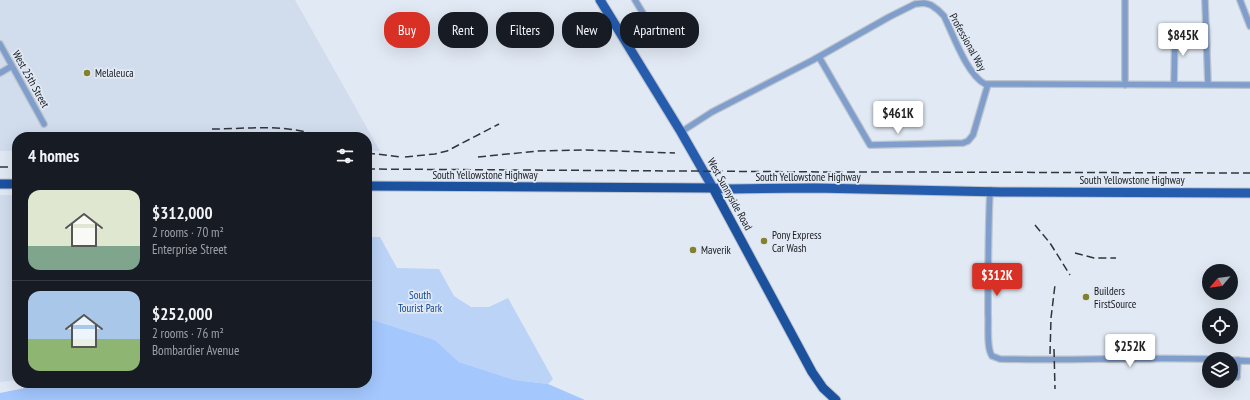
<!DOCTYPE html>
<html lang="en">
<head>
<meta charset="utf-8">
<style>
	:root { --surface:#171b24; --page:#242831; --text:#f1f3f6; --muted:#9ea1a6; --line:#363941; --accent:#d93025 }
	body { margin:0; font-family:"PT Sans Narrow",sans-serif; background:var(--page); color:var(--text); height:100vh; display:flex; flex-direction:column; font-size:15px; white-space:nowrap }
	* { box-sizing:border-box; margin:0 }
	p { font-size:13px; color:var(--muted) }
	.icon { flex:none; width:22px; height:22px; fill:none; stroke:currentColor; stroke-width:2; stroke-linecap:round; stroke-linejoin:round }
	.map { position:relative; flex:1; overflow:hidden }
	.drawer { position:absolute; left:12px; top:132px; width:360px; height:256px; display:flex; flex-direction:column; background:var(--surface); border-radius:16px; box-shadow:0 4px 16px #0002 }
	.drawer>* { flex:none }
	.top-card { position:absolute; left:384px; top:12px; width:380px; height:36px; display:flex; gap:8px }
	.needle { width:26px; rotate:241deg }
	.tools { position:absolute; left:1202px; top:264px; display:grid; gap:8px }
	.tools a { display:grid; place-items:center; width:36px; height:36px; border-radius:50%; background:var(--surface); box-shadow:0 4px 16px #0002; font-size:20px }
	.price { position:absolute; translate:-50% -34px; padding:0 9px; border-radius:4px; background:#fff; color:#222; font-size:13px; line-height:26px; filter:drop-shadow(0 1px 2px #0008) }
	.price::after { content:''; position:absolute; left:50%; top:24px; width:12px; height:9px; margin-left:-6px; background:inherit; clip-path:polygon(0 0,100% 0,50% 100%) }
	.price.selected { background:var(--accent); color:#fff }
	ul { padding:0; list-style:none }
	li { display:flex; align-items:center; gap:12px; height:100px; padding:0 16px }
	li+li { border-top:1px solid var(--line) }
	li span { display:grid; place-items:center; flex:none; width:112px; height:80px; border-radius:12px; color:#555 }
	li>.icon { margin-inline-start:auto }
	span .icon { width:48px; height:48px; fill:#fffc; stroke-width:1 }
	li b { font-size:17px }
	h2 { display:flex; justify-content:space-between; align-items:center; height:48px; padding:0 16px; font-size:17px }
	.chip { padding:0 14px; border-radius:16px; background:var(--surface); box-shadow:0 4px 16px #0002; font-size:14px; line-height:36px }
	.chip.selected { background:var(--accent); color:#fff }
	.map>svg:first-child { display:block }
	.built { fill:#d1dced }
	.green { fill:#bbd3f6 }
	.water { fill:#a4c7fd }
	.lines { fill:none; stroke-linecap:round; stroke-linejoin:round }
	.minor-casing { stroke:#bdc4cd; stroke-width:8 }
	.primary-casing { stroke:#bdc4cd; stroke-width:11 }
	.trunk-casing { stroke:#bdc4cd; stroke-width:11 }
	.minor { stroke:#809ecc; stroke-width:5.5 }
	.primary { stroke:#265cad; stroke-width:9 }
	.trunk { stroke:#1c519e; stroke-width:9 }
	.rail { stroke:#32353a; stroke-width:1.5; stroke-dasharray:8 4; stroke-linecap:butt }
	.poi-dot { fill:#83822b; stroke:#e1e9f4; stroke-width:1.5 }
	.labels { text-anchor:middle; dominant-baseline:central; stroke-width:3.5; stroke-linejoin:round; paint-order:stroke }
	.street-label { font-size:11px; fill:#17191d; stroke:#e1e9f4 }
	.poi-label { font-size:11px; fill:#17191d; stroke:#e1e9f4; text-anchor:start }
	.park-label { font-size:11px; fill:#114692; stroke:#e1e9f4 }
</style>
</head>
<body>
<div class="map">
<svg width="1250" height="400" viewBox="0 0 1250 400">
	<rect width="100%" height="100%" fill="#e1e9f4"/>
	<path class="built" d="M0,0H295L380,151H367V137H17V151H0Z
		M0,195H17V380L0,382Z"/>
	<path class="green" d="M367,237H380L397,268L439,269L454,296L471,307H489L508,298L553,379L548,384L515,380L459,362L435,340L373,320L367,319Z"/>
	<path class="water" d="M367,319L373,320L435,340L459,362L515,380L548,384L585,400H0V393L50,383H367Z"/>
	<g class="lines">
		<defs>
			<path id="minor" d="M635,0L644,15L654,24
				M1205,0L1208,84
				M1240,0L1250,26
				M0,44L44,124
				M819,57L870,145L963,143L968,141L973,135L988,84
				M0,73L12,66
				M1174,84L1175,30
				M1125,85V0
				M681,132L712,112L813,60L889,17L915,4L924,3L931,5L938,10L944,16C953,34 967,75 985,84L1250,85
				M990,190C988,232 988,273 988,314C989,325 986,347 992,356L1000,359C1070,361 1139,357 1209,359
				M1231,360L1250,361
				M1237,377L1238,360"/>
			<path id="primary" d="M600,0L681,132L713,188L728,189L815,188L1002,192L1250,193"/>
			<path id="trunk" d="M0,184H17
				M367,186L713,188L812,372L823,388L836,400"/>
		</defs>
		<use href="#minor" class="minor-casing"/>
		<use href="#primary" class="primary-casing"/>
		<use href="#trunk" class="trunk-casing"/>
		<use href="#minor" class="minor"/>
		<use href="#primary" class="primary"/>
		<use href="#trunk" class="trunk"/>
		<path class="rail" d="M212,129C248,129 288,123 321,137
			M367,153L402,157
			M405,157L435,154L447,151L499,124
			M478,157L538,151L586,150L675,153
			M0,167H17
			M367,169L836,172H898L1250,173
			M1035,225L1050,243L1070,275
			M1075,253L1094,258H1116
			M1054,349L1055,389
			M1050,354L1051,318L1055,285"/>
	</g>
	<g class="poi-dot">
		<circle cx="87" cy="73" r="4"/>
		<circle cx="764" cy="241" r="4"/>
		<circle cx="693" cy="250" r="4"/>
		<circle cx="1086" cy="297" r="4"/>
	</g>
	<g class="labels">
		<g class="street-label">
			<text transform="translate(968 42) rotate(61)">Professional Way</text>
			<text transform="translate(31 79) rotate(61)">West 25th Street</text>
			<text x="485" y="175">South Yellowstone Highway</text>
			<text x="808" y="177">South Yellowstone Highway</text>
			<text x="1132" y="180">South Yellowstone Highway</text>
			<text transform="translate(730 194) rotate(61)">West Sunnyside Road</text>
		</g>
		<g class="poi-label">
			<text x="95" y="73">Melaleuca</text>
			<text x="772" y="235">Pony Express<tspan x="772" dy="13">Car Wash</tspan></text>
			<text x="701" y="250">Maverik</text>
			<text x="1094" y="291">Builders<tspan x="1094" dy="13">FirstSource</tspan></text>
		</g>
		<g class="park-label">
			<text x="420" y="295">South<tspan x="420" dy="13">Tourist Park</tspan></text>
		</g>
	</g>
</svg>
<div class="tools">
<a><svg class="needle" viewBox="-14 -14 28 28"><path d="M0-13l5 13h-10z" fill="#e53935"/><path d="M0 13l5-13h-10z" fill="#9ea1a6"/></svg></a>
<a><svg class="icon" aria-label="locate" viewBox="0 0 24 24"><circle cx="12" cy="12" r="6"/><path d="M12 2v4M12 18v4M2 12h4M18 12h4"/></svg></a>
<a><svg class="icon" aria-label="layers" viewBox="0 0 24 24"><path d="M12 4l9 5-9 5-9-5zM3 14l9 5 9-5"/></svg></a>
</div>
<b class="price" style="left:1183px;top:57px">$845K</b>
<b class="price" style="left:898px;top:135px">$461K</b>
<b class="price selected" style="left:997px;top:297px">$312K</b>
<b class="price" style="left:1130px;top:368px">$252K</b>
<div class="top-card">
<a class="chip selected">Buy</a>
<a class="chip">Rent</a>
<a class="chip">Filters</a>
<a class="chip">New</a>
<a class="chip">Apartment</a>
</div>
<section class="drawer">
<h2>4 homes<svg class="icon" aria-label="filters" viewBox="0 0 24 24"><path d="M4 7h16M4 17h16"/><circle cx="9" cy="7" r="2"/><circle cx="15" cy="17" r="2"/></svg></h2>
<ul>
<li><span style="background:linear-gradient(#dfe7d0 70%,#7fa58c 0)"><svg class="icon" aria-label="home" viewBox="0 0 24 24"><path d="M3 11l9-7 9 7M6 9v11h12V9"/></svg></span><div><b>$312,000</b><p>2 rooms · 70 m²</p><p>Enterprise Street</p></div></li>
<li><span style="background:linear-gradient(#a9c7e8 60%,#8fb573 0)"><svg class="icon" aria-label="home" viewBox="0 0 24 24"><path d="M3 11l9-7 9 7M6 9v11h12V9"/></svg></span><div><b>$252,000</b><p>2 rooms · 76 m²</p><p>Bombardier Avenue</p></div></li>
</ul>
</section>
</div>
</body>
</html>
